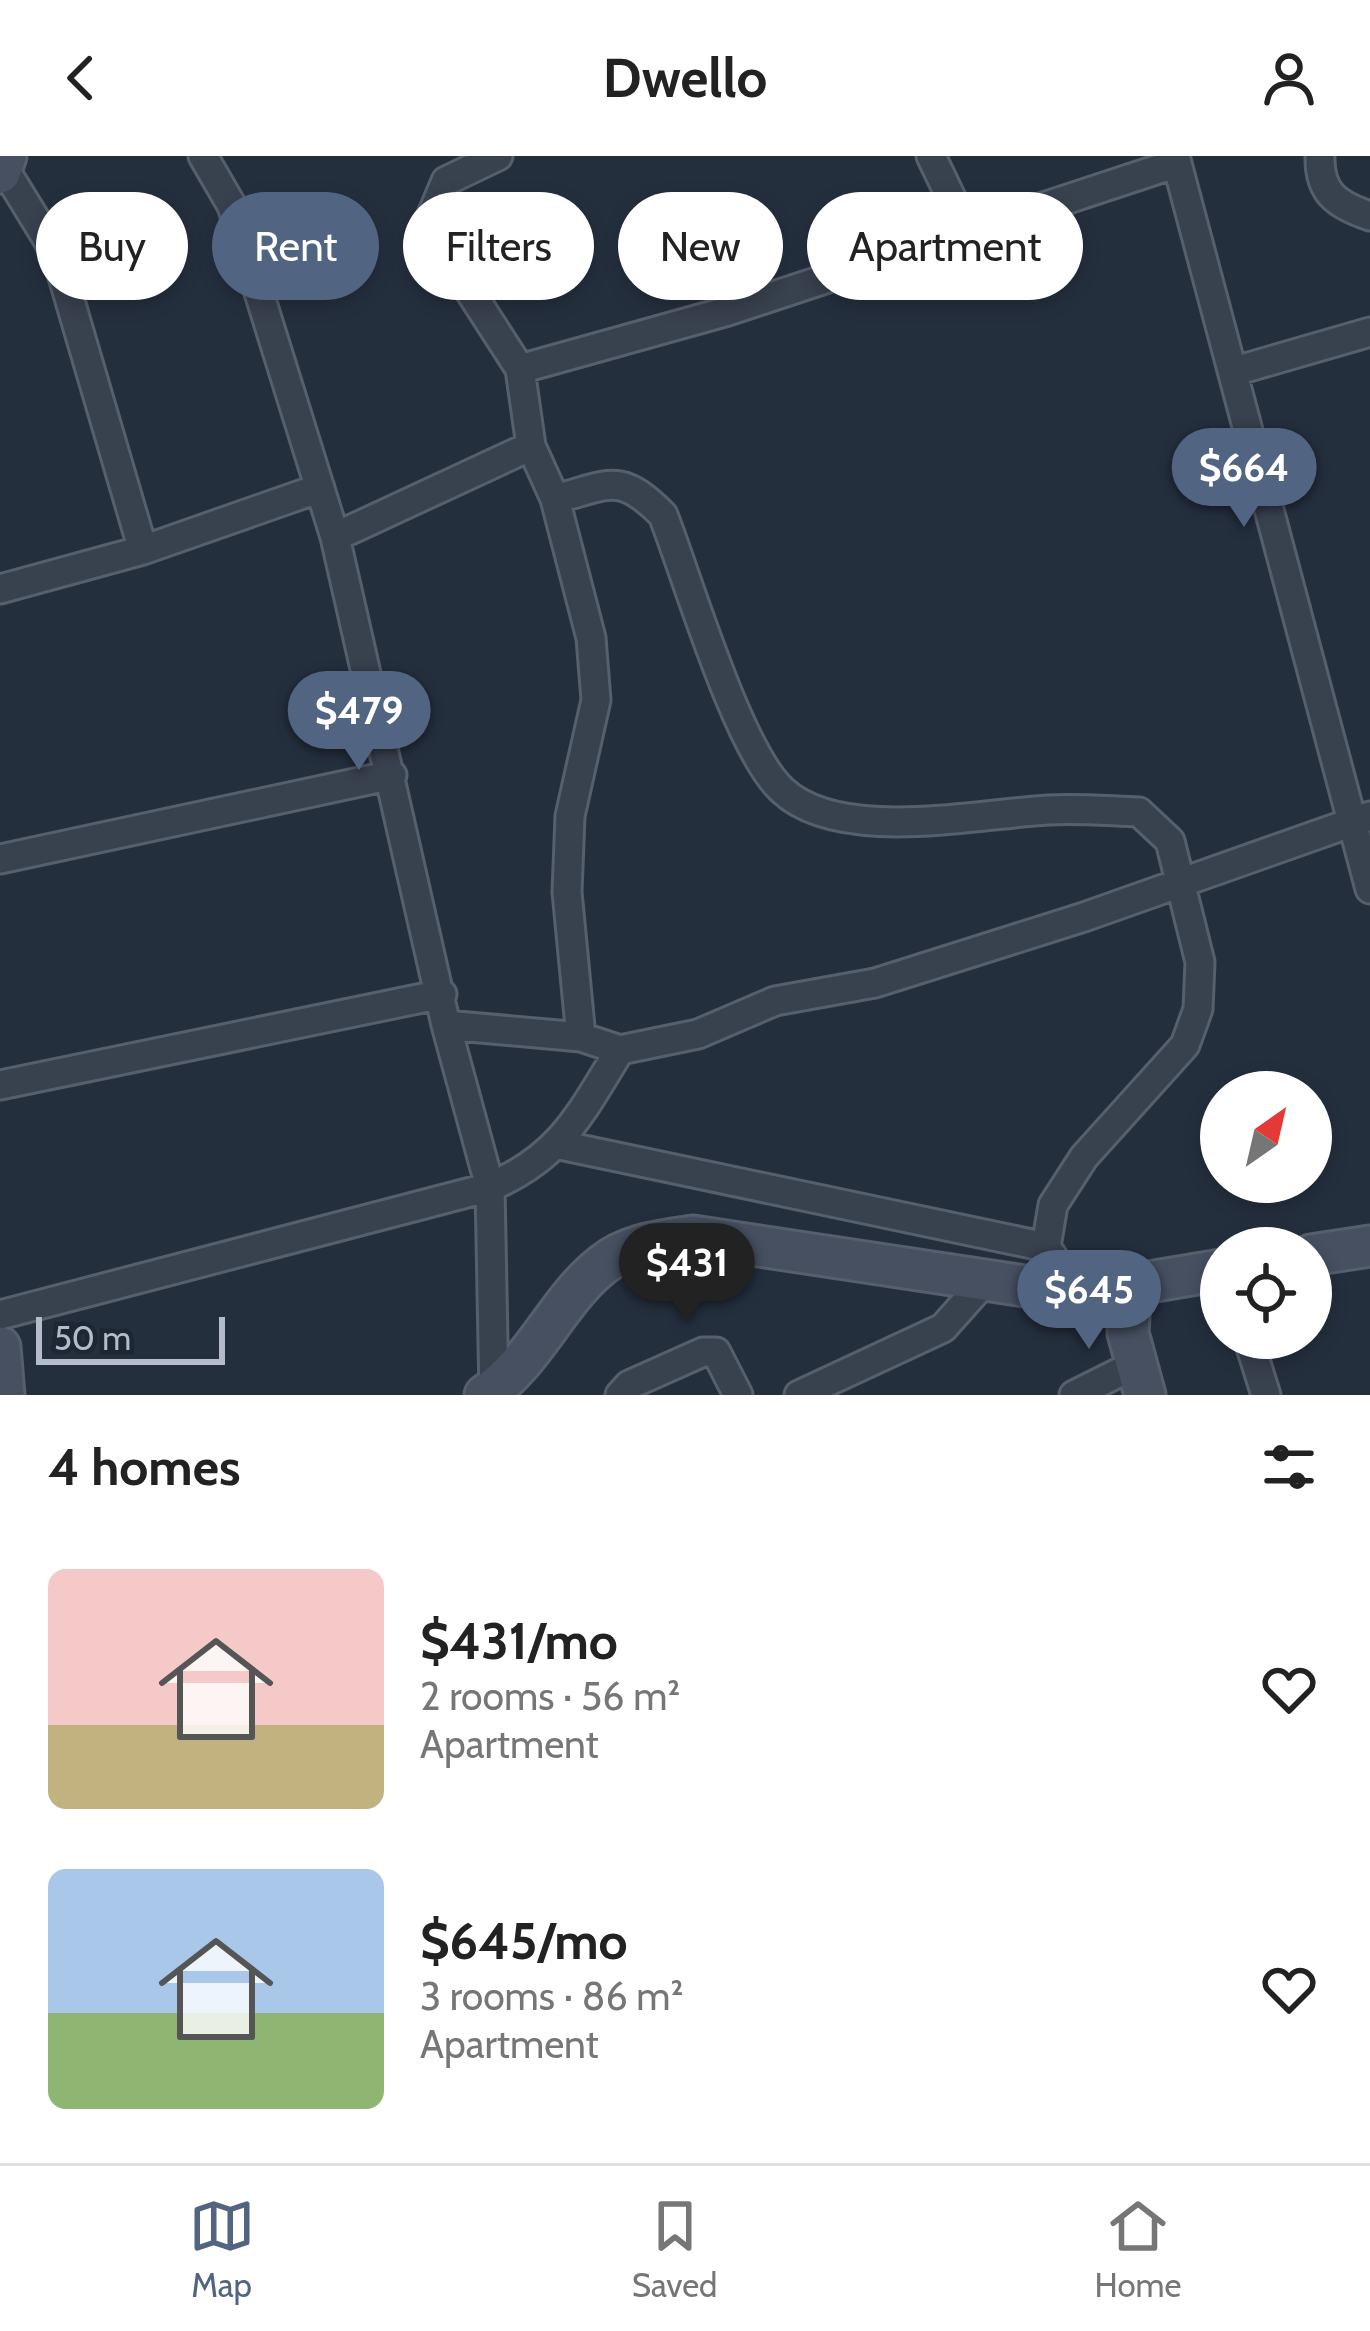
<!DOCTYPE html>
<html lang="en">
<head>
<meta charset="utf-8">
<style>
	:root { --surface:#fff; --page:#f6f6f6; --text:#222; --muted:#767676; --line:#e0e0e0; --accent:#516482 }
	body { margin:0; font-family:Cabin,sans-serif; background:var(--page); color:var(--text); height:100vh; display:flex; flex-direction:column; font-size:45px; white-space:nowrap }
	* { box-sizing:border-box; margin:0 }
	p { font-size:39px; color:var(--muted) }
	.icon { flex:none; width:66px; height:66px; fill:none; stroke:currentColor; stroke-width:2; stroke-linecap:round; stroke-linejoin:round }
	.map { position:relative; height:1239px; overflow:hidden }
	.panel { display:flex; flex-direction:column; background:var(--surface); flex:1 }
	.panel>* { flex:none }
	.hud { position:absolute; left:36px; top:36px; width:1299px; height:108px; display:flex; gap:24px }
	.needle { width:78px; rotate:34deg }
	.buttons { position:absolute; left:1200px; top:915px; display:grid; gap:24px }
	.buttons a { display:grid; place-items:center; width:132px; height:132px; border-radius:50%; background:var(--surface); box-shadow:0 6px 18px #0003; font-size:60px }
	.scale { position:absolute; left:36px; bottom:30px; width:189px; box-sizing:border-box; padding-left:12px; border:6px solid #b4bcc9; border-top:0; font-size:33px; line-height:42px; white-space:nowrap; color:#b4bcc9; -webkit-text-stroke:9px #1d2633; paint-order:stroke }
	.price { position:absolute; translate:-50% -102px; padding:0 27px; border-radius:42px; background:var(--accent); color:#fff; font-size:39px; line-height:78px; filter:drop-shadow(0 3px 6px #0008) }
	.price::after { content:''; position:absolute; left:50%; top:72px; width:36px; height:27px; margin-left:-18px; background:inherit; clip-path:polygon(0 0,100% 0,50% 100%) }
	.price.active { background:#222; color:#fff }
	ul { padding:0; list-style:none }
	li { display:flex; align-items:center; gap:36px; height:300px; padding:0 48px }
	li span { display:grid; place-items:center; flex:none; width:336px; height:240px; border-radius:18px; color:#555 }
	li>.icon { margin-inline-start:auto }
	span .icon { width:144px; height:144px; fill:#fffc; stroke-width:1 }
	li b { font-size:51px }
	h2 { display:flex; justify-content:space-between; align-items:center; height:144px; padding:0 48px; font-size:51px }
	.tag { padding:0 42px; border-radius:54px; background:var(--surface); box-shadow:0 6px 18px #0003; font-size:42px; line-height:108px }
	.tag.active { background:var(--accent); color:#fff }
	header { display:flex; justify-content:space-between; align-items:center; height:156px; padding:0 48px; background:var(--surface); font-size:54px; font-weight:800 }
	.tabs { display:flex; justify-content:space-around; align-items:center; height:168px; border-top:3px solid var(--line); background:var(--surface); font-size:33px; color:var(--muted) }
	.tabs a { display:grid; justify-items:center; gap:6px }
	.tabs .active { color:var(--accent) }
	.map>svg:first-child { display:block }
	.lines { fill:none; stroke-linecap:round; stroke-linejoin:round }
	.street-casing { stroke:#565f6c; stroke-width:33 }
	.secondary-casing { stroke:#565f6c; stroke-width:45 }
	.street { stroke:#38414e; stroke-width:27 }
	.secondary { stroke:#465061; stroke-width:39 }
</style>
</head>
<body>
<header><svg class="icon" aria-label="back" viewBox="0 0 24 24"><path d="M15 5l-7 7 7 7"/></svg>Dwello<svg class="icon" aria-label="person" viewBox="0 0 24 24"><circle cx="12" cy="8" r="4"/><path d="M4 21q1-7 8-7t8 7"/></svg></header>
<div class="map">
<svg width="1370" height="1239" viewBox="0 0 1370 1239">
	<rect width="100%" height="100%" fill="#242f3e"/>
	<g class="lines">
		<defs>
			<path id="street" d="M203,0L232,50L335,381L446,869L490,1031L494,1239
				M498,0L446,25L431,61L442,92L520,213L531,290L555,343L591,482L596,544L570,660L567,736L581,881
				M931,0L969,79
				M1175,0L1370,733
				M1320,0C1319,37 1337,49 1370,60
				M2,9L56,97L143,394
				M520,213L728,155L1177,7
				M1235,215L1370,176
				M555,343C610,329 619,315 663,359C688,423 737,592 782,634C839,688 976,658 1048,654C1078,652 1109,655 1139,656L1170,685L1200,806L1198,853L1185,889L1084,1001L1053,1049L1046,1091L1066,1120L1092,1130
				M335,381L531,290
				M0,433L143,394L320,332
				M0,703L392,619
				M446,869L581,881L620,894L698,878L775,845L875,827L1084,761L1370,660
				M0,929L442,838
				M560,989L1046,1091
				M0,1159L490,1031C562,1000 580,958 620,894
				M1248,1182L1266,1239
				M620,1239L629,1229L703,1196H716L738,1239
				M799,1239L943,1172L984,1126
				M1074,1239L1132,1210"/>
			<path id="secondary" d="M0,17L6,0
				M1311,1099L1370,1090
				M0,1191L4,1239
				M485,1239C538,1204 560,1136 612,1102C636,1087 666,1084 693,1080L1130,1146
				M1145,1239L1128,1177L1131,1129L1221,1114"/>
		</defs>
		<use href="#street" class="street-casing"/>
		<use href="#secondary" class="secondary-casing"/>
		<use href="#street" class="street"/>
		<use href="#secondary" class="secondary"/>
	</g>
</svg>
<div class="buttons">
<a><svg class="needle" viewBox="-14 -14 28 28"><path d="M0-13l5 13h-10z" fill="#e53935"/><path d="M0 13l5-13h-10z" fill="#767676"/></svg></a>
<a><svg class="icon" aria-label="locate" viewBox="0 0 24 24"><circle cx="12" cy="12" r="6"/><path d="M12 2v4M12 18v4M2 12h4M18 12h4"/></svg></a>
</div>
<div class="scale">50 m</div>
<b class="price" style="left:1244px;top:374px">$664</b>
<b class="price" style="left:359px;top:617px">$479</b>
<b class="price active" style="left:687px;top:1169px">$431</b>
<b class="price" style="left:1089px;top:1196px">$645</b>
<div class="hud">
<a class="tag">Buy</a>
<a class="tag active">Rent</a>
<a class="tag">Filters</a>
<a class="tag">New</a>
<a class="tag">Apartment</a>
</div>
</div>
<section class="panel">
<h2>4 homes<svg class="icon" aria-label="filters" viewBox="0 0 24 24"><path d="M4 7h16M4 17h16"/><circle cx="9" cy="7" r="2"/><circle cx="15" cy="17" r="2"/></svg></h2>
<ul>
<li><span style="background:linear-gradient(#f6c9c9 65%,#c2b280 0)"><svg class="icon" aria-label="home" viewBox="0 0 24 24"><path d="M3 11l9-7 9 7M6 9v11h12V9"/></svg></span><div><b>$431/mo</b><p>2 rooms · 56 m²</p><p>Apartment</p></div><svg class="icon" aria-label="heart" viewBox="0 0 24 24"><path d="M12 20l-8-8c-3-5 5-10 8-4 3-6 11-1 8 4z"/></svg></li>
<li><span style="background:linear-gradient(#a9c7e8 60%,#8fb573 0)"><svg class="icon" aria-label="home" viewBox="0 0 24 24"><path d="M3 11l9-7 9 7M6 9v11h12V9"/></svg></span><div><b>$645/mo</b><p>3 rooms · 86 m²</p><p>Apartment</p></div><svg class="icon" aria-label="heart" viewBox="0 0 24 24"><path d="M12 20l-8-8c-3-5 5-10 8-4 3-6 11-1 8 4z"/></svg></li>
</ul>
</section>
<nav class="tabs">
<a class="active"><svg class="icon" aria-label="map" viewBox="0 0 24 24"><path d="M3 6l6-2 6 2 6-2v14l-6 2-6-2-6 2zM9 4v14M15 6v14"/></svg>Map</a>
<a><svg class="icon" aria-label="saved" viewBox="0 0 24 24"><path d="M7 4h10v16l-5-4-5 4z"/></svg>Saved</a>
<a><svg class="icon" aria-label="home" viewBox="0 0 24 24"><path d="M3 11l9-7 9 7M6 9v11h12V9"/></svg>Home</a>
</nav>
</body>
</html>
